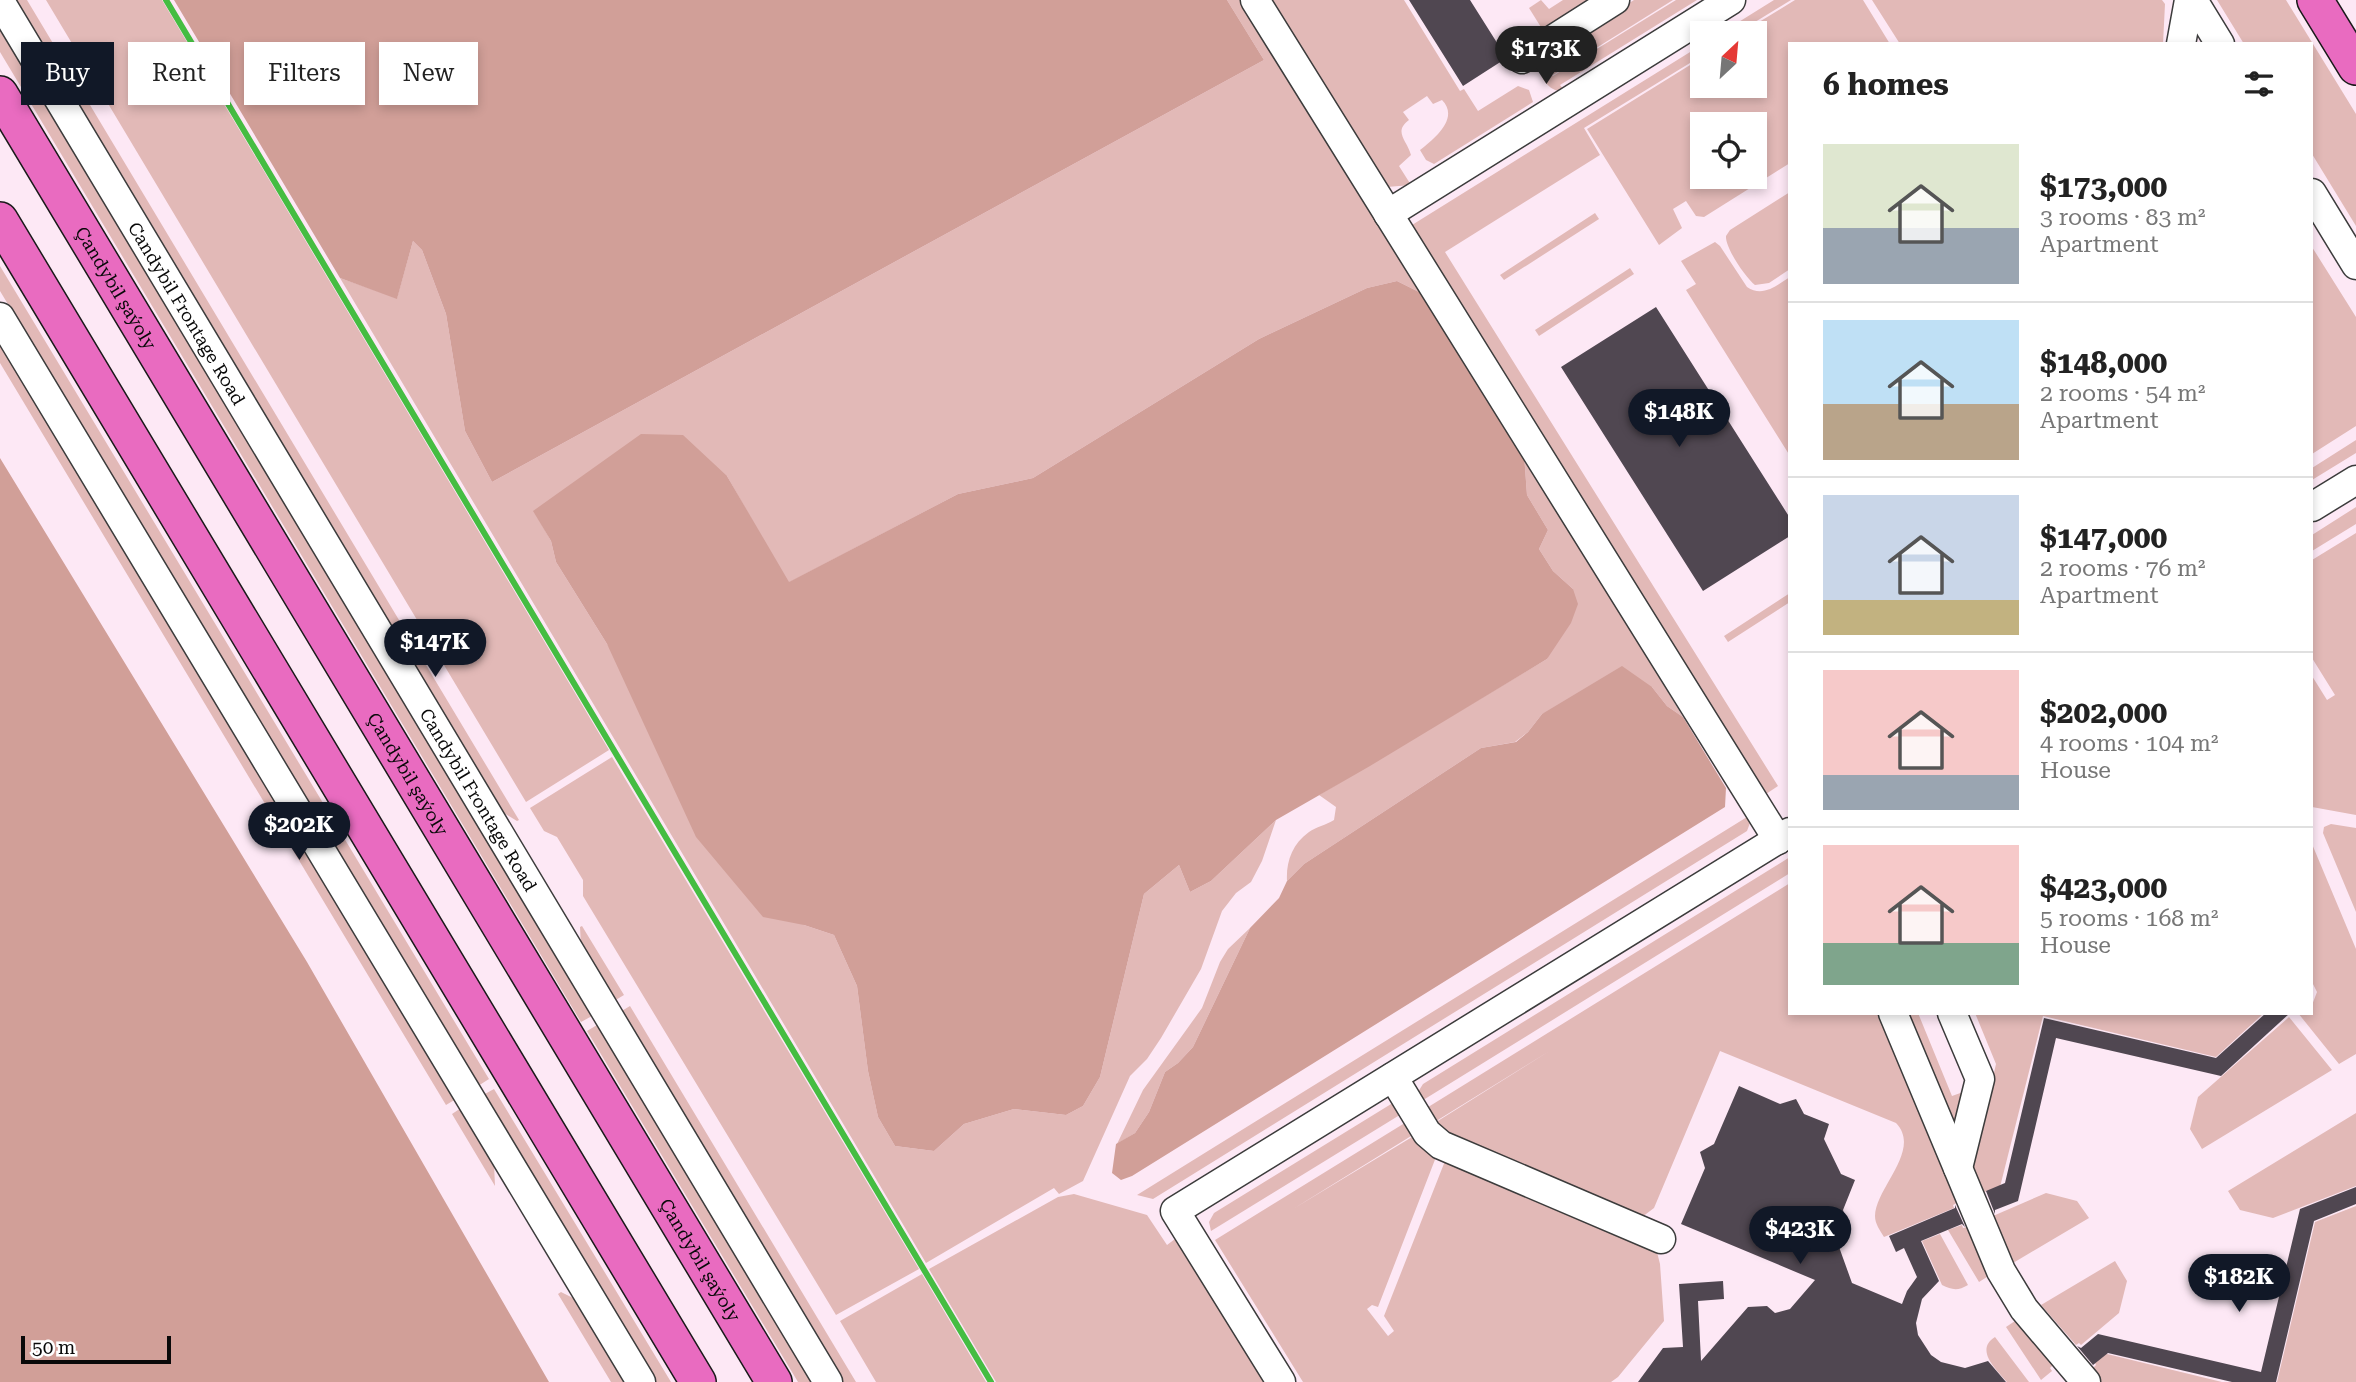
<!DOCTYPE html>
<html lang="en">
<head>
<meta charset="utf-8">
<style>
	:root { --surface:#fff; --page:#f2f2f2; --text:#222; --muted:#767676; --line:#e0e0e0; --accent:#111827 }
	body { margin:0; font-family:"Roboto Serif",serif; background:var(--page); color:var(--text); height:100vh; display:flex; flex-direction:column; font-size:26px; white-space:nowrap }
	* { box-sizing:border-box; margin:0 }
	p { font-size:23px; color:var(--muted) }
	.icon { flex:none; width:38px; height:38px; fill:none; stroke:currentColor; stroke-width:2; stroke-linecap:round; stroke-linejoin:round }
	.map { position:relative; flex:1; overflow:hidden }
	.drawer { position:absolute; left:1788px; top:42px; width:525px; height:973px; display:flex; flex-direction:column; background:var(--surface); border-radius:0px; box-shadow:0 4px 10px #0003 }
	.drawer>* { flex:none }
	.hud { position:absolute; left:21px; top:42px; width:665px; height:63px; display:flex; gap:14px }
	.needle { width:46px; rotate:26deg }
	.fabs { position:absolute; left:1690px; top:21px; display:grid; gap:14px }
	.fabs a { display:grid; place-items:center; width:77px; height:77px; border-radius:0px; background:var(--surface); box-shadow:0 4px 10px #0003; font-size:35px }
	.scale { position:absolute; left:21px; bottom:18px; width:150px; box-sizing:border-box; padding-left:7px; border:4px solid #090909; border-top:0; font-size:19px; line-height:24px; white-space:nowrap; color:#090909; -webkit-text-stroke:5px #fff; paint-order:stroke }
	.price { position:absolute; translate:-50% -60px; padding:0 16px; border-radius:24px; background:var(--accent); color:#fff; font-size:23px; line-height:46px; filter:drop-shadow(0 2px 4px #0008) }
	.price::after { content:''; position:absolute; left:50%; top:42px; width:21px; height:16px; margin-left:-10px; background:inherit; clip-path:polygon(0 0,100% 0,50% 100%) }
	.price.selected { background:#222; color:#fff }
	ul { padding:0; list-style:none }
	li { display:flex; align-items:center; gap:21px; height:175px; padding:0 35px }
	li+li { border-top:2px solid var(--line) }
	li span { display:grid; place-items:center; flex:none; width:196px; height:140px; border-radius:0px; color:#555 }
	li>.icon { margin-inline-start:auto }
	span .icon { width:84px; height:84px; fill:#fffc; stroke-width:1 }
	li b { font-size:30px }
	h2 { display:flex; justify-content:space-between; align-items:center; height:84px; padding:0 35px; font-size:30px }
	.chip { padding:0 24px; border-radius:0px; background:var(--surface); box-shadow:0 4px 10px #0003; font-size:24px; line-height:63px }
	.chip.selected { background:var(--accent); color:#fff }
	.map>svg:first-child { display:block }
	.green { fill:#e2b9b7; fill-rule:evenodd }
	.forest { fill:#d19f98 }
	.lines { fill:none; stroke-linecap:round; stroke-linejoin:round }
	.stream { stroke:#45bd42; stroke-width:6 }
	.building { fill:#504751 }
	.minor-casing { stroke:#3c3c3c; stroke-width:31 }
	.major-casing { stroke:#1a1a1a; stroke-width:38 }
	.minor { stroke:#fff; stroke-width:28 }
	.major { stroke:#e96bc0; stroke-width:35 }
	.labels { text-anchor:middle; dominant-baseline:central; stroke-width:7; stroke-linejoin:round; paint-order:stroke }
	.street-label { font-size:18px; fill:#090909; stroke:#fff }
</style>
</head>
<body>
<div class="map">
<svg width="2356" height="1382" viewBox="0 0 2356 1382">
	<rect width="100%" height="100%" fill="#fde8f5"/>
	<path class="green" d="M13,0H27L519,820L517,821L499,810Z
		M46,0H162L609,750L526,802Z
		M1227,0H1241L1421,293L1397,281L1367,288L1259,339L1033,478L958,494L788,583L727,476L534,511L551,541L556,562L607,644L804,925L834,935L857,986L868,1071L878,1117L895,1146L934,1151L964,1124L1014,1109L1066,1115L1083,1106L1100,1077L1144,894L1179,865L1190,892L1211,881L1276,820L1262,861L1251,882L1236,893L1222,911L1201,969L1161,1038L1147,1059L1130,1076L1083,1181L1059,1194L1054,1188L926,1263L340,278L397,298L413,241L422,250L446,314L465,431L492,482L1264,60Z
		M1269,0H1404L1460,91L1464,89L1478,111L1518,86L1529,90L1533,102L1434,164L1426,160L1420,150C1434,139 1460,118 1442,100L1433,104L1427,96L1403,112L1409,120C1393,132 1407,140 1411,155L1399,166L1411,185L1387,187Z
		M1541,0L1549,9L1563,0H1595L1544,32L1529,8Z
		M1634,0H1673L1553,75L1542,57L1550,52L1558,65L1569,59L1561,45Z
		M1676,0H1697L1560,85L1563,89L1559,91C1547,89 1540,76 1538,65L1541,58L1553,76Z
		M1774,0H1791L1737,33H1721Z
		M1795,0H1863L1890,44H1790V163L1704,217L1696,216L1686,201L1673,209L1682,228L1659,245L1587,129L1703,57V86H1755V33H1741ZM1755,124V177H1703V124Z
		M1872,0H2162L2165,4L2163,44H1900Z
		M2217,0H2286L2356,114V226L2312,154V44H2244Z
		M0,28L592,1016L581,1022L0,52Z
		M1703,44V55L1584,128L1600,155L1445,252L1778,786L1766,794L1412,225Z
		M1790,192V228L1788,230L1790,269L1769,283L1755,285C1746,278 1725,248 1726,236L1730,230Z
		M1595,213L1599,219L1504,280L1500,275Z
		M1715,242L1720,246L1747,287C1763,298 1777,285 1790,277V456L1686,290L1696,284L1681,261Z
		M2312,247L2356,317V426L2312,454Z
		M0,266L489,1079L478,1086L0,291Z
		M1630,268L1634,274L1539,336L1535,330Z
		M0,341L456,1099L446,1105L0,363Z
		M2356,440V453L2312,480V468Z
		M1524,454L1683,717L1667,706L1652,687L1542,714L1528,732L1515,742L1481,748L1304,864L1287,881C1286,862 1292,844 1309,832C1316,827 1326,825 1334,820L1336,807L1319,795L1547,659L1573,589L1553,571L1539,549L1548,530L1527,495Z
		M2356,507V524L2312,551V535Z
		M2356,533V815L2312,807V676L2327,700L2335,695L2312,658V560Z
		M1790,593V602L1728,642L1724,636Z
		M612,757L919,1269L836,1315L583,896V880L557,837L544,831L530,808Z
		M1747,817L1750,823L1747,831L1153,1199L1137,1195Z
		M2331,824L2356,828V912L2323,833L2324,827Z
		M2312,844L2356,949V1054L2339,1064L2298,1013H2312V1005L2317,992L2312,982Z
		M1790,857V873L1420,1102L1418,1092L1423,1084Z
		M1790,883V1013H1881L1959,1202L1953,1205L1954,1208L1884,1237C1880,1230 1875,1224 1875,1216C1876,1187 1922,1150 1896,1123L1720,1051L1654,1208L1642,1217L1459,1145L1433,1124L1551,1050L1433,1123L1425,1109Z
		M582,926L624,995L614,1001L581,946L580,927Z
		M1250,928L1193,1047L1178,1063L1165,1072L1149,1112L1135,1133L1117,1144L1143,1090L1202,1008L1220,962L1228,949Z
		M630,1006L856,1382H843L620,1012Z
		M1907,1013H1918L1952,1096L1966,1091L1957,1133Z
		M1975,1013H2264L2216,1057L2043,1016L2000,1187L1981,1193L1972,1170L1996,1064Z
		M2289,1017L2332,1070L2202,1149L2190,1129L2198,1097Z
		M597,1025L812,1382H798L587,1031Z
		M494,1089L671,1382H656L483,1095Z
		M1396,1101L1403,1113L1211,1231L1209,1222L1214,1213Z
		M461,1108L494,1164L495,1186L452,1114Z
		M2356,1113V1186L2273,1218L2240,1210L2228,1191Z
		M1408,1121L1416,1133L1293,1209L1417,1134L1436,1157L1378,1307L1372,1305L1367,1309L1388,1336L1394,1331L1384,1316L1445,1161L1656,1248L1660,1264L1664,1321L1618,1377L1611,1382H1303L1215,1240Z
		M2046,1193L2077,1201L2089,1218L2013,1263L1993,1216Z
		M1074,1194L1147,1215L1167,1245L1179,1236L1269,1382H996L929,1269L1058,1197Z
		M2356,1206V1382H2277L2315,1222Z
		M1962,1225L1963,1228L1970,1226L1990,1275L1979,1282L1948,1230Z
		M1940,1234L1968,1285C1958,1291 1952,1290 1942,1285L1922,1241Z
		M2115,1261L2127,1281L2119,1313L2081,1345L2079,1343L2076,1345L2041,1305Z
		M922,1274L986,1382H876L840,1321Z
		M561,1292L575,1299L625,1382H611L558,1294Z
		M2018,1319L2055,1363L2050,1368L2052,1371L2041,1380L2006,1327Z
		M1995,1337L2029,1382H2007C1997,1370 1974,1350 1995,1337Z
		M2103,1353L2222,1382H2101L2091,1370L2096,1365L2094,1361Z"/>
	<path class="forest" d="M174,0H1227L1264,60L492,482L465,431L446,314L422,250L413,241L397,299L340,278Z
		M1397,281L1421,293L1524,454L1527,495L1548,530L1539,549L1553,571L1573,589L1578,604L1571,623L1547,659L1370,766L1276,820L1211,881L1190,892L1179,865L1144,894L1100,1077L1083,1106L1066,1115L1014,1109L964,1124L934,1151L895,1146L878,1117L868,1071L857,986L834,935L804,925L763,917L696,837L607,644L556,562L551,541L533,511L641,434L683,435L727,476L789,582L958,494L1033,478L1259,339L1367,288Z
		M0,458L307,962L549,1382H0Z
		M1622,666L1652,687L1667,706L1683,717L1726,788L1725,807L1132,1176L1121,1180L1112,1173L1116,1144L1135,1133L1149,1112L1165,1072L1178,1063L1193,1047L1250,928L1279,898L1287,881L1304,864L1481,748L1516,742L1528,732L1542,714Z"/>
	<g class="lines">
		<path class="stream" d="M166,0L991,1382"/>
	</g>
	<path class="building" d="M1409,0H1470L1506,57L1505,59L1463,86Z
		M1656,307L1790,518V536L1703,591L1561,367Z
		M2266,1013H2290L2221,1076L2056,1038L2018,1201L1995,1210V1214L1986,1191L2005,1183L2044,1018L2216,1058Z
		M1739,1086L1780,1104L1796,1099L1804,1114L1829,1124L1824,1139L1841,1174L1855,1180L1843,1210L1848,1225L1834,1233L1852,1283L1902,1304L1907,1291L1917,1277L1904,1248L1896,1252L1889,1236L1955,1208V1205L1965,1227L1962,1224L1921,1241L1939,1281L1922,1299L1916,1323L1918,1335L1931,1355L1941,1362L1965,1368L1988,1361L2006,1382H1638L1663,1348L1683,1347L1679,1284L1723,1281L1724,1299L1698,1301L1701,1361L1748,1307L1767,1306L1775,1313L1790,1309L1815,1280L1681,1224L1705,1168L1700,1152L1714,1144Z
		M2356,1187V1204L2314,1221L2276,1382H2232L2108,1353L2093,1365L2077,1346L2081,1348L2098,1334L2261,1372L2300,1209Z"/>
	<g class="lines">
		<defs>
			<g id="minor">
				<path d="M1255,0L1778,840"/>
				<path d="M2193,0L2220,44"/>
				<path id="s1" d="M0,1L828,1382"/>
				<path d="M2181,44L2189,0"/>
				<path d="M1522,59L1615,0"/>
				<path d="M2312,193L2356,265"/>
				<path d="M1388,214L1731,0"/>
				<path d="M0,317L641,1382"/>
				<path d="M2312,507L2356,480"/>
				<path d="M1893,1013L2001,1271L2024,1309L2086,1382"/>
				<path d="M1952,1013L1980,1079L1958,1168"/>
				<path d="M1393,1077L1427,1133L1441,1145L1661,1239"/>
				<path d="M1281,1382L1175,1211L1790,832"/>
			</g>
			<g id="major">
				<path d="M2315,0L2356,67"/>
				<path id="s2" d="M0,94L774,1382"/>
				<path d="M0,220L698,1382"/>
			</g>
		</defs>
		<use href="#minor" class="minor-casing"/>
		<use href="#major" class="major-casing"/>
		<use href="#minor" class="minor"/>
		<use href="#major" class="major"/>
	</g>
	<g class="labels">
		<g class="street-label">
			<text stroke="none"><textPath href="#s2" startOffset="226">Çandybil şaýoly</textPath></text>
			<text stroke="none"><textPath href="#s1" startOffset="364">Candybil Frontage Road</textPath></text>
			<text stroke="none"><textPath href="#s2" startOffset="793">Çandybil şaýoly</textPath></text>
			<text stroke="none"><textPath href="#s1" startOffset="931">Candybil Frontage Road</textPath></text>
			<text stroke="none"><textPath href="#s2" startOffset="1360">Çandybil şaýoly</textPath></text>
		</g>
	</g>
</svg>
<div class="fabs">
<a><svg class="needle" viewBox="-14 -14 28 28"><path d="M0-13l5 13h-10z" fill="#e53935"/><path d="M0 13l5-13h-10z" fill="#767676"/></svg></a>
<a><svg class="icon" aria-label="locate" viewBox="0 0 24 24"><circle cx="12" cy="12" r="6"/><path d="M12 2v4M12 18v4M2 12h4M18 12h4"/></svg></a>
</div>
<div class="scale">50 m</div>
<b class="price selected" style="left:1546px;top:86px">$173K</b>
<b class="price" style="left:1679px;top:449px">$148K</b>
<b class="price" style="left:435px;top:679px">$147K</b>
<b class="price" style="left:299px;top:862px">$202K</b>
<b class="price" style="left:1800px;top:1266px">$423K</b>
<b class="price" style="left:2239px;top:1314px">$182K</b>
<div class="hud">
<a class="chip selected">Buy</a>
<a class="chip">Rent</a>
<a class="chip">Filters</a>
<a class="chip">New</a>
</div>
<section class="drawer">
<h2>6 homes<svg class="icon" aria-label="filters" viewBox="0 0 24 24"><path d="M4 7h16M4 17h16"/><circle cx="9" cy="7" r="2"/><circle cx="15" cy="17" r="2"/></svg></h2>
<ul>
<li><span style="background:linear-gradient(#dfe7d0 60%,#9aa5b1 0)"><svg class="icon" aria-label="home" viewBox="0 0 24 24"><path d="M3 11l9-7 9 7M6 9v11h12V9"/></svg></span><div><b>$173,000</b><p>3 rooms · 83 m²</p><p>Apartment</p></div></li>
<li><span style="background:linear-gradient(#bfe0f5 60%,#b9a48a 0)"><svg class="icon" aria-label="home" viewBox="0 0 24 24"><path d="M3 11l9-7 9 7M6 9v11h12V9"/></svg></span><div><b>$148,000</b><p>2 rooms · 54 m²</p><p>Apartment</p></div></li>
<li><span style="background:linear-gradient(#c9d6e8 75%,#c2b280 0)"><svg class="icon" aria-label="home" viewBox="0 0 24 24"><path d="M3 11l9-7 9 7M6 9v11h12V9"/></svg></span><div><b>$147,000</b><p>2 rooms · 76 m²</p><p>Apartment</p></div></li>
<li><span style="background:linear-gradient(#f6c9c9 75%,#9aa5b1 0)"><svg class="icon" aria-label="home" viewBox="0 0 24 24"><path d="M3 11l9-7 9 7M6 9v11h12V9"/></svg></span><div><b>$202,000</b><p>4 rooms · 104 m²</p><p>House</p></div></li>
<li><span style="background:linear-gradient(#f6c9c9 70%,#7fa58c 0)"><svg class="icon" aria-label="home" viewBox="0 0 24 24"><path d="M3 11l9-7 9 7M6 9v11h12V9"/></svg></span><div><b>$423,000</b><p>5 rooms · 168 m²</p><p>House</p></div></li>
</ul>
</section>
</div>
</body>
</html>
